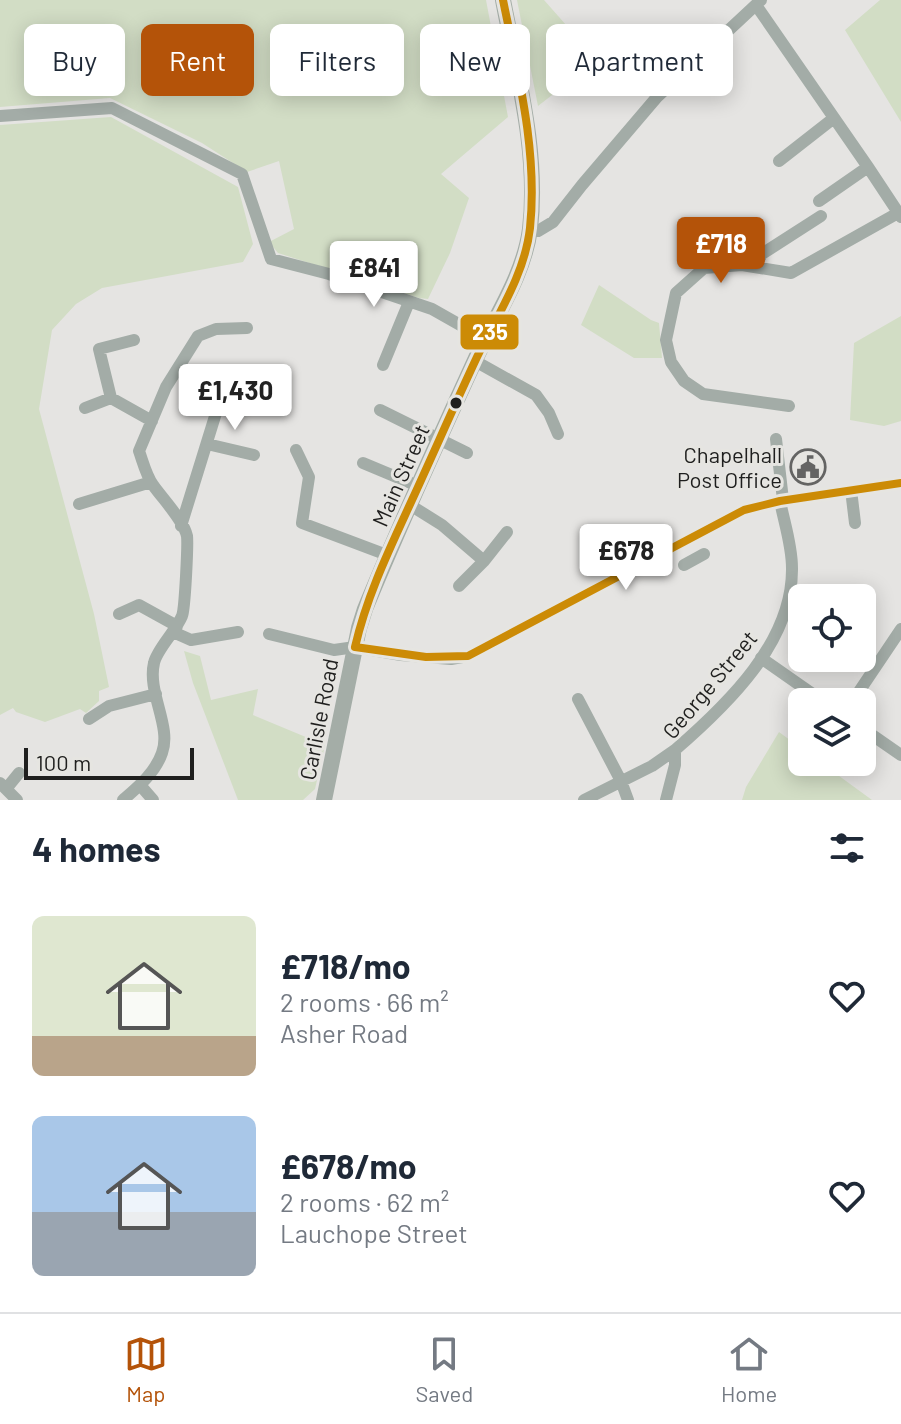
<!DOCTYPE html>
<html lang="en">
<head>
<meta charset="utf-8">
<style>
	:root { --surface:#fff; --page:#f6f6f7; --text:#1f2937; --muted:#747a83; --line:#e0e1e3; --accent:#b45309 }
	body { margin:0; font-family:Barlow,sans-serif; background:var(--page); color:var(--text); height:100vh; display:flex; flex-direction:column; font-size:30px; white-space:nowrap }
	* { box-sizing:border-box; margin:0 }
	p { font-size:26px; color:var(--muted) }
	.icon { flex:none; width:44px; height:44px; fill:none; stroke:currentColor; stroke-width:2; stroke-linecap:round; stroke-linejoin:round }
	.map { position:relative; height:800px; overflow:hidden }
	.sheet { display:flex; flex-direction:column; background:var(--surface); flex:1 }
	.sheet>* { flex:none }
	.top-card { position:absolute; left:24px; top:24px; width:854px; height:72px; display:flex; gap:16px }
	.fabs { position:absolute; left:788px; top:584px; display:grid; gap:16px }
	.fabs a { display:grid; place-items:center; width:88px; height:88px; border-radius:12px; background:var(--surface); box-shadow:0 4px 20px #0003; font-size:40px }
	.scale { position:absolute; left:24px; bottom:20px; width:170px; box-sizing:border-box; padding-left:8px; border:4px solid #1f1f1e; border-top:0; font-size:22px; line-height:28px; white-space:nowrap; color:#1f1f1e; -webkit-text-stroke:6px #e6e5e1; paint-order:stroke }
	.price { position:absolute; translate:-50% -68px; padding:0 18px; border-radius:8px; background:#fff; color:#222; font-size:26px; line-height:52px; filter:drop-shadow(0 2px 4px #0008) }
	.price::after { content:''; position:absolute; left:50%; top:48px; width:24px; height:18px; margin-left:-12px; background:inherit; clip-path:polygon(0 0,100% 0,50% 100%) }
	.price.on { background:var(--accent); color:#fff }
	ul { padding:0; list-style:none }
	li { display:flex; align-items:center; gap:24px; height:200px; padding:0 32px }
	li span { display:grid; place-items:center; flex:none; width:224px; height:160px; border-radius:12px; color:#555 }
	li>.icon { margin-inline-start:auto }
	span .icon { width:96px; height:96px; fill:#fffc; stroke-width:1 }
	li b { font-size:34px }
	h2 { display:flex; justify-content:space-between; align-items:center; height:96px; padding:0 32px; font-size:34px }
	.pill { padding:0 28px; border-radius:12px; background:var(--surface); box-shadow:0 4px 20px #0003; font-size:28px; line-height:72px }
	.pill.on { background:var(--accent); color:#fff }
	.dock { display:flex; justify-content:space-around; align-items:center; height:112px; border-top:2px solid var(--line); background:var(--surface); font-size:22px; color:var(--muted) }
	.dock a { display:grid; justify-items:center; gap:4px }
	.dock .on { color:var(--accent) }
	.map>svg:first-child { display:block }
	.green { fill:#d2ddc5 }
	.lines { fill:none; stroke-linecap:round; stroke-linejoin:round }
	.minor { stroke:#a3aca7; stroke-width:12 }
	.major { stroke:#a4ada7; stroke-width:16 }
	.bus-1-casing { stroke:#e6e5e1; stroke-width:14 }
	.bus-1 { stroke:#cc8b06; stroke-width:8 }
	.bus-dot { fill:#1f1f1e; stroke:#e6e5e1; stroke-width:3 }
	.labels { text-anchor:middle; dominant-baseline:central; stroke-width:6; stroke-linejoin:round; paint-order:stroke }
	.poi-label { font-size:22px; fill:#1f1f1e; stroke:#e6e5e1; text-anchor:end }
	.street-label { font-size:22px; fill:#1f1f1e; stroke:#e6e5e1 }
	.line-badge { stroke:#e6e5e1; stroke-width:3 }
	.badge-label { font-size:22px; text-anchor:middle; font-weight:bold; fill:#fff }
</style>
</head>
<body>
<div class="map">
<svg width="901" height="800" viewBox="0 0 901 800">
	<rect width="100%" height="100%" fill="#e5e4e2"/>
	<path class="green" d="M0,0H486L508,117L441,174L469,198L450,253L428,299L419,298L278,253L269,242L294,229L279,161L247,172L202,143L110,98L0,107Z
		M517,0H544L597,60L538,106Z
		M880,0H901V122L845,30Z
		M111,117L238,187L253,244L243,262L102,288L76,304L52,330L39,409L94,614L109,687L99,691V701L86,713L80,709L45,722L16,712L13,708L0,715V125Z
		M599,285L651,320L659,323L662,358H634L581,325Z
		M901,316V421L884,426L850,420L854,343Z
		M184,651L200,656L211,700L258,689L253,715L325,745L315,789L303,800H238L193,683Z
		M779,732L802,749V762H820L872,800H742L746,787Z"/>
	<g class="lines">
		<path class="minor" d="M756,5L868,167L901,217
			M0,116L112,108L242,174L271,259L329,274L432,309L485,339
			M779,161L834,118
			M819,201L868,167
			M530,230L538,231L553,222L582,185L657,97L761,0
			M754,267L762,254L821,216
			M134,340L99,349L111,398L152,421
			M475,361L536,395L549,413L558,434
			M383,365L409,302
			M789,406L703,394L684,381L671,362L666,340L676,293L704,268L742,265L791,273L898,213
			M85,408L111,398
			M380,410L467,453
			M776,439L783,500
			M207,444L254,455
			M296,450L309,477L302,523L387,555
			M363,463L418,486
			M851,490L855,523
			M79,504L151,482
			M410,505L442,525L484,561L459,586
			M181,526L216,413
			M484,561L507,532
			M684,565L704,554
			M119,614L139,605L177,626
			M173,632L191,640L238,632
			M269,634L334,650L355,647L401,655L451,659L468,656L744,510L780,501L901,483
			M761,658L824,702
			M578,699L621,781L628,800
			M852,702L901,629
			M89,719L109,706L156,694
			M862,728L901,755
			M0,783L17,800
			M140,785L153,800
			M6,789L19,773
			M123,800C138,787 155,773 162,753C172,727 147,692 154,663C157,649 176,631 182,616C185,609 188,544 187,536C184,521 162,498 153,485C146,475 143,462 139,451L166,387L198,336L216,329L247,328
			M584,800L652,766L675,750
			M666,800L675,765V750C727,705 793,642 792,568C792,545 784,522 780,501"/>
		<path class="major" d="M324,800L359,628L365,609C400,524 438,441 476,358C495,317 524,275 530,229C539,153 517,74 503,0"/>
		<defs>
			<path id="bus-1" d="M355,647C367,595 390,548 412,500C434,452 455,404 477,357C497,316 525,274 530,228C538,152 518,74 503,0
				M355,647L426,657L468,656L744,510L780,501L901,483"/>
		</defs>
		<use href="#bus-1" class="bus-1-casing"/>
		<use href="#bus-1" class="bus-1"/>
	</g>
	<defs>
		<symbol id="civic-ring" viewBox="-11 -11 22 22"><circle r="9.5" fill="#e6e5e1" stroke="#646463" stroke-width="1.5"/><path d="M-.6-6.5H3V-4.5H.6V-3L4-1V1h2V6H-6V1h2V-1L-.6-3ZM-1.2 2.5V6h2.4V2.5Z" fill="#646463"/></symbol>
	</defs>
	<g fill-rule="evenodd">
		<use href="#civic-ring" x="788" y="447" width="40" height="40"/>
	</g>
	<circle class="bus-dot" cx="456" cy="403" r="7"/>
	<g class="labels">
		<g class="poi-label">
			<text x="782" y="454">Chapelhall<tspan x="782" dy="25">Post Office</tspan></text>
		</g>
		<g class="street-label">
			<text transform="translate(400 475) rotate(-66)">Main Street</text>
			<text transform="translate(709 684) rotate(-50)">George Street</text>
			<text transform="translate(318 719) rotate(-79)">Carlisle Road</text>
		</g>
	</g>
	<rect class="line-badge" x="459" y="313" width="61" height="38" rx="8" fill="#cc8b06"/>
	<g class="badge-label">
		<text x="490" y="340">235</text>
	</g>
</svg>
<div class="fabs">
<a><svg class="icon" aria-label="locate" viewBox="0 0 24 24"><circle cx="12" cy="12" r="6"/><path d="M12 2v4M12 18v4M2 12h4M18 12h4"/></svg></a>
<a><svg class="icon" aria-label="layers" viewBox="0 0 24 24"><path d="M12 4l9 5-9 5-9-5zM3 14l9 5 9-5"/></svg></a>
</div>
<div class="scale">100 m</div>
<b class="price on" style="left:721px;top:285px">£718</b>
<b class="price" style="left:374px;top:309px">£841</b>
<b class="price" style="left:235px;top:432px">£1,430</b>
<b class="price" style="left:626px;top:592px">£678</b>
<div class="top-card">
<a class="pill">Buy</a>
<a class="pill on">Rent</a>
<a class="pill">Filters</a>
<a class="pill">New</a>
<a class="pill">Apartment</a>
</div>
</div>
<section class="sheet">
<h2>4 homes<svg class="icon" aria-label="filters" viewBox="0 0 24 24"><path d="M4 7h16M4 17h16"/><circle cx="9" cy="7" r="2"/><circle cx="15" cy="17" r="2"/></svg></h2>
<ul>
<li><span style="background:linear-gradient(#dfe7d0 75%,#b9a48a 0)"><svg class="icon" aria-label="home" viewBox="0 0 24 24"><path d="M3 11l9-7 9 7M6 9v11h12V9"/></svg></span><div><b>£718/mo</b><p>2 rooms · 66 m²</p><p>Asher Road</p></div><svg class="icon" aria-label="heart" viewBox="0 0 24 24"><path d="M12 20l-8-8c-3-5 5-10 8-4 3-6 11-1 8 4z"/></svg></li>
<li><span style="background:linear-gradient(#a9c7e8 60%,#9aa5b1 0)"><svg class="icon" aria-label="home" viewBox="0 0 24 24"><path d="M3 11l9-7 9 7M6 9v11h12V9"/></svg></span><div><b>£678/mo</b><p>2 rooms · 62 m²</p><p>Lauchope Street</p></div><svg class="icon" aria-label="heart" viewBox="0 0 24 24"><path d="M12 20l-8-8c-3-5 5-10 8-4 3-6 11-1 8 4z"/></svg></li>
</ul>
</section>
<nav class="dock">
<a class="on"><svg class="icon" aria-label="map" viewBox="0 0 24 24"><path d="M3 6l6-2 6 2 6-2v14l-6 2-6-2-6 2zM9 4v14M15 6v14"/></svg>Map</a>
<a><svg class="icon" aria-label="saved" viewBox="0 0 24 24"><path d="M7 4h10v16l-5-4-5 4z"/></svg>Saved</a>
<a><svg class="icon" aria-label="home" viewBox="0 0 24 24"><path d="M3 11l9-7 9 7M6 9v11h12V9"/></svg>Home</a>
</nav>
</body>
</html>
